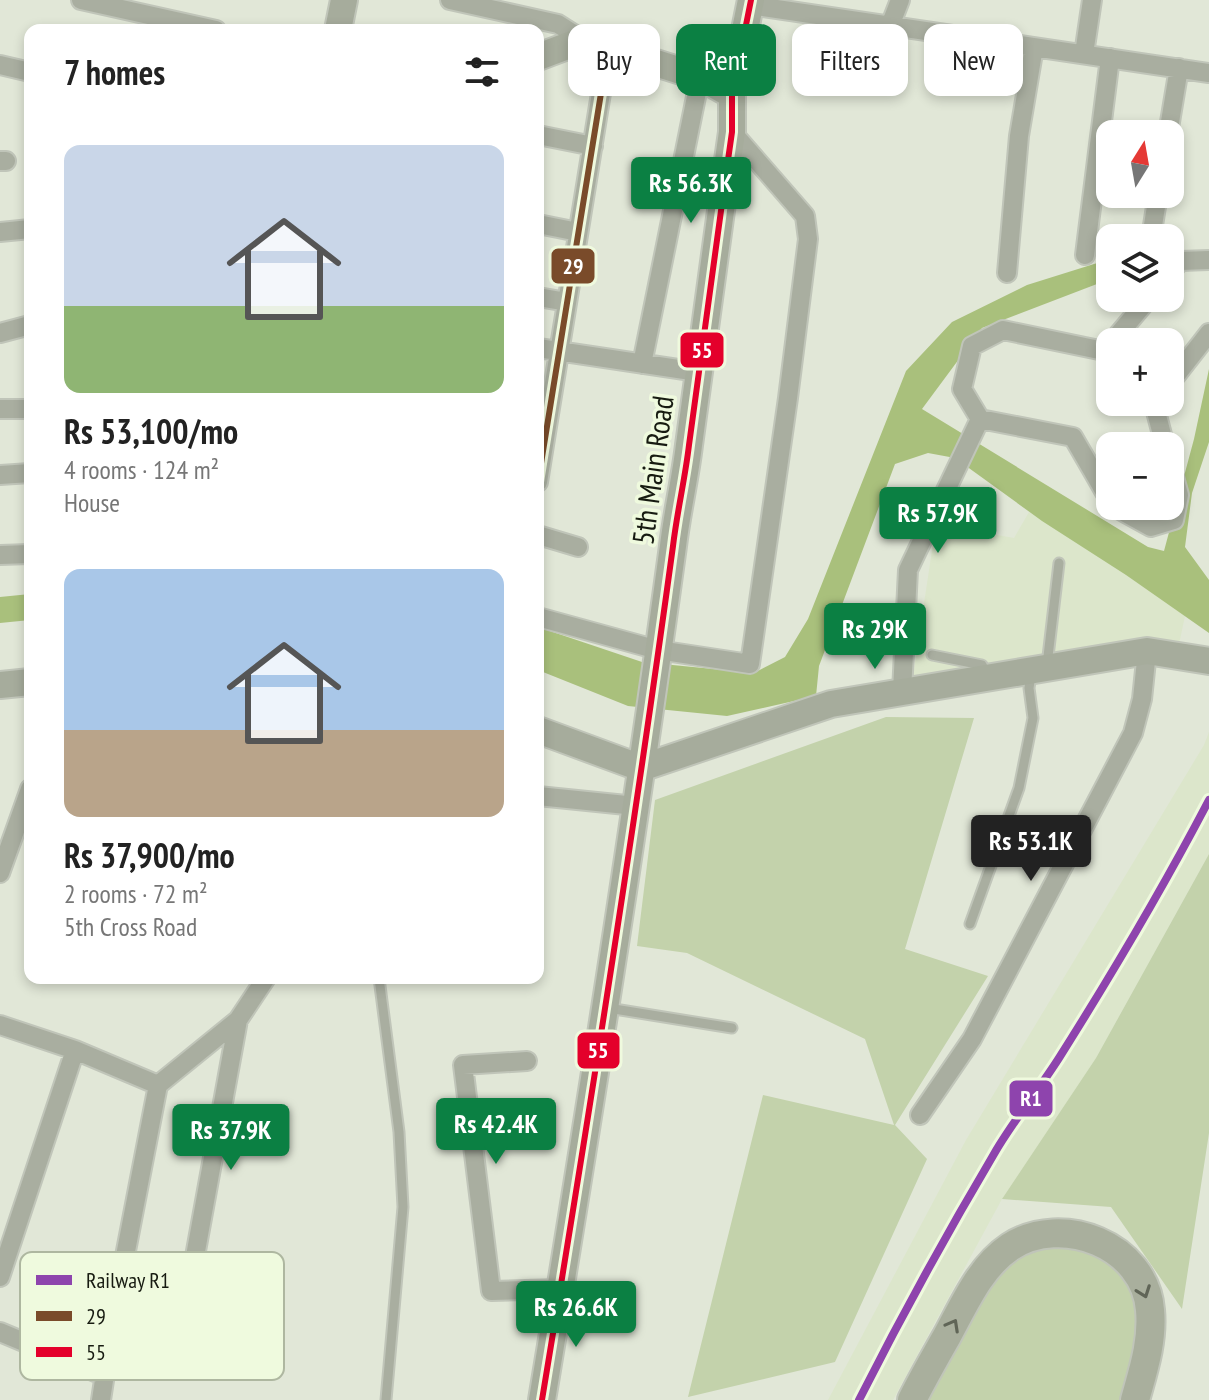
<!DOCTYPE html>
<html lang="en">
<head>
<meta charset="utf-8">
<style>
	:root { --surface:#fff; --page:#f6f6f6; --text:#222; --muted:#767676; --accent:#0b8043 }
	body { margin:0; font-family:"PT Sans Narrow",sans-serif; background:var(--page); color:var(--text); height:100vh; display:flex; flex-direction:column; font-size:30px; white-space:nowrap }
	* { box-sizing:border-box; margin:0 }
	p { font-size:26px; color:var(--muted) }
	.icon { flex:none; width:44px; height:44px; fill:none; stroke:currentColor; stroke-width:2; stroke-linecap:round; stroke-linejoin:round }
	.map { position:relative; flex:1; overflow:hidden }
	.details { position:absolute; left:24px; top:24px; width:520px; height:960px; display:flex; flex-direction:column; background:var(--surface); border-radius:16px; box-shadow:0 4px 12px #0003 }
	.details>* { flex:none }
	.guide { position:absolute; left:568px; top:24px; width:520px; height:72px; display:flex; gap:16px }
	.needle { width:52px; rotate:11deg }
	.controls { position:absolute; left:1096px; top:120px; display:grid; gap:16px }
	.controls a { display:grid; place-items:center; width:88px; height:88px; border-radius:16px; background:var(--surface); box-shadow:0 4px 12px #0003; font-size:40px }
	.price { position:absolute; translate:-50% -68px; padding:0 18px; border-radius:8px; background:var(--accent); color:#fff; font-size:26px; line-height:52px; filter:drop-shadow(0 2px 4px #0008) }
	.price::after { content:''; position:absolute; left:50%; top:48px; width:24px; height:18px; margin-left:-12px; background:inherit; clip-path:polygon(0 0,100% 0,50% 100%) }
	.price.active { background:#222; color:#fff }
	ul { padding:0; list-style:none }
	li { display:grid; align-content:center; gap:16px; height:424px; padding:0 40px }
	li span { display:grid; place-items:center; height:248px; border-radius:16px; color:#555 }
	li>.icon { margin-inline-start:auto }
	span .icon { width:144px; height:144px; fill:#fffc; stroke-width:1 }
	li b { font-size:34px }
	h2 { display:flex; justify-content:space-between; align-items:center; height:96px; padding:0 40px; font-size:34px }
	.pill { padding:0 28px; border-radius:16px; background:var(--surface); box-shadow:0 4px 12px #0003; font-size:28px; line-height:72px }
	.pill.active { background:var(--accent); color:#fff }
	.map>svg:first-child { display:block }
	.built { fill:#dce6cb }
	.green { fill:#c3d2ab }
	.water { fill:#a9c07c }
	.lines { fill:none; stroke-linecap:round; stroke-linejoin:round }
	.lane-casing { stroke:#c0c5b9; stroke-width:13 }
	.street-casing { stroke:#c0c5b9; stroke-width:22 }
	.secondary-casing { stroke:#c0c5b9; stroke-width:30 }
	.primary-casing { stroke:#c0c5b9; stroke-width:32 }
	.lane { stroke:#a9aea0; stroke-width:9 }
	.street { stroke:#a9aea0; stroke-width:18 }
	.secondary { stroke:#a6ac9c; stroke-width:26 }
	.primary { stroke:#a9af9d; stroke-width:28 }
	.bus-1-casing { stroke:#effade; stroke-width:12 }
	.bus-2-casing { stroke:#effade; stroke-width:12 }
	.bus-1 { stroke:#7a4b2a; stroke-width:6 }
	.bus-2 { stroke:#e4002b; stroke-width:6 }
	.rail-1-casing { stroke:#effade; stroke-width:14 }
	.rail-1 { stroke:#8e44ad; stroke-width:8 }
	.oneway { stroke:#606557 }
	.labels { text-anchor:middle; dominant-baseline:central; stroke-width:7; stroke-linejoin:round; paint-order:stroke }
	.street-label { font-size:30px; fill:#171b11; stroke:#effade }
	.key { fill:#effade; stroke:#aeb7a0; stroke-width:2 }
	.key-label { font-size:22px; fill:#171b11 }
	.line-badge { stroke:#effade; stroke-width:3 }
	.badge-label { font-size:22px; text-anchor:middle; font-weight:bold; fill:#fff }
</style>
</head>
<body>
<div class="map">
<svg width="1209" height="1400" viewBox="0 0 1209 1400">
	<rect width="100%" height="100%" fill="#e1e7d7"/>
	<path class="built" d="M1029,512L1126,575L1185,616L1178,649L912,683L936,524L1014,538Z
		M1209,732V854L1096,1058L1002,1199L893,1400H828L966,1140L1204,745Z"/>
	<path class="green" d="M886,717L974,718L905,949L988,976L895,1125L927,1159L835,1362L688,1397L763,1095L894,1125L865,1039L687,953L637,946L655,800Z
		M1209,854V1133L1182,1309L1111,1207L1002,1199L1096,1058Z
		M1054,1245L1082,1248L1108,1261L1128,1281L1142,1321L1124,1400H926L992,1279L1026,1252Z"/>
	<path class="water" d="M1110,259V279L982,328L922,409L1148,547L1164,551L1194,439L1209,369V442L1192,493L1185,547L1209,580V633L1126,575L1042,521L955,458L928,453L895,464L819,666L816,696L727,716L628,706L538,670V627L642,662L754,673L785,657L808,619L906,371L952,322L1027,285Z
		M30,594V620L0,623V597Z"/>
	<g class="lines">
		<defs>
			<path id="lane" d="M932,655L982,665L987,675
				M1047,665L1059,563
				M970,924L1019,788L1033,718L1029,688L1031,674
				M379,978L399,1132L403,1207L386,1400
				M608,1008L732,1028"/>
			<path id="street" d="M81,0L216,30
				M450,0L558,24L583,40
				M750,5L1209,73
				M890,26L900,0
				M1084,54L1092,0
				M0,65L30,72
				M1168,134L1179,68
				M538,135L593,146
				M0,161H6
				M538,224L578,232
				M0,232L30,229
				M1151,238L1158,194
				M1085,255L1110,58
				M1007,273L1019,136L1034,47
				M1170,273L1180,261L1209,260
				M538,297L567,302
				M0,333L30,325
				M1112,342L1149,298
				M1110,344L1104,351L1003,330L972,346L962,389L980,419L1073,437L1110,501
				M538,348L698,372
				M642,364L700,77
				M1170,383L1209,333
				M1155,402L1154,404L1165,446
				M0,409H30
				M0,475L30,473
				M538,482L608,50
				M1113,506L1151,527L1174,520L1179,495L1170,463
				M538,535L578,547
				M0,555L30,554
				M538,617L658,650L750,664L788,398L808,239L805,216L732,132
				M902,692L908,570L980,419
				M538,796L636,806
				M0,873L30,789
				M0,1025L75,1050L158,1085
				M527,1061L463,1065L491,1291L560,1289
				M158,1085L238,1020L266,978
				M920,1115L972,1039L1133,733L1142,699L1147,651
				M0,1277L75,1050
				M115,1308L184,1317L238,1020
				M0,1332L105,1376
				M101,1400L115,1308L158,1085"/>
			<path id="secondary" d="M338,30L344,0
				M538,57L583,40L700,77L732,95
				M0,685L30,682
				M538,730L641,768L831,704L1147,651L1209,661
				M542,1400C589,1116 634,832 673,546C677,512 685,479 689,445C703,340 717,236 732,132V95L751,0"/>
			<path id="primary" d="M912,1400C923,1378 935,1357 947,1336C964,1305 980,1267 1010,1247C1062,1213 1145,1245 1150,1310C1153,1341 1143,1371 1135,1400"/>
		</defs>
		<use href="#lane" class="lane-casing"/>
		<use href="#street" class="street-casing"/>
		<use href="#secondary" class="secondary-casing"/>
		<use href="#primary" class="primary-casing"/>
		<use href="#lane" class="lane"/>
		<use href="#street" class="street"/>
		<use href="#secondary" class="secondary"/>
		<use href="#primary" class="primary"/>
		<defs>
			<path id="bus-1" d="M538,482L608,50"/>
			<path id="bus-2" d="M542,1400C589,1116 634,832 673,546C677,512 685,479 689,445C703,340 717,236 732,132V95L751,0"/>
		</defs>
		<use href="#bus-1" class="bus-1-casing"/>
		<use href="#bus-2" class="bus-2-casing"/>
		<use href="#bus-1" class="bus-1"/>
		<use href="#bus-2" class="bus-2"/>
		<defs>
			<path id="rail-1" d="M859,1400C901,1317 946,1235 994,1154C1013,1121 1038,1091 1059,1058C1112,974 1163,888 1209,800"/>
		</defs>
		<use href="#rail-1" class="rail-1-casing"/>
		<use href="#rail-1" class="rail-1"/>
	</g>
	<defs><path id="oneway-chevron" d="M-2-3.5L2.5 0L-2 3.5" fill="none" stroke-width="1.6" stroke-linecap="round" stroke-linejoin="round" transform="scale(2)"/></defs>
	<g class="oneway">
		<use href="#oneway-chevron" transform="translate(1144 1292) rotate(70)"/>
		<use href="#oneway-chevron" transform="translate(953 1325) rotate(-61)"/>
	</g>
	<g class="labels">
		<g class="street-label">
			<text transform="translate(652 470) rotate(-82)">5th Main Road</text>
		</g>
	</g>
	<rect x="20" y="1252" width="264" height="128" rx="12" class="key"/>
	<rect x="36" y="1275" width="36" height="10" fill="#8e44ad"/>
	<rect x="36" y="1311" width="36" height="10" fill="#7a4b2a"/>
	<rect x="36" y="1347" width="36" height="10" fill="#e4002b"/>
	<g class="key-label">
		<text x="86" y="1288">Railway R1</text>
		<text x="86" y="1324">29</text>
		<text x="86" y="1360">55</text>
	</g>
	<g class="line-badge">
		<rect x="550" y="247" width="46" height="38" rx="8" fill="#7a4b2a"/>
		<rect x="679" y="331" width="46" height="38" rx="8" fill="#e4002b"/>
		<rect x="576" y="1031" width="45" height="39" rx="8" fill="#e4002b"/>
		<rect x="1008" y="1079" width="46" height="39" rx="8" fill="#8e44ad"/>
	</g>
	<g class="badge-label">
		<text x="573" y="274">29</text>
		<text x="702" y="358">55</text>
		<text x="598" y="1058">55</text>
		<text x="1031" y="1106">R1</text>
	</g>
</svg>
<div class="controls">
<a><svg class="needle" viewBox="-14 -14 28 28"><path d="M0-13l5 13h-10z" fill="#e53935"/><path d="M0 13l5-13h-10z" fill="#767676"/></svg></a>
<a><svg class="icon" aria-label="layers" viewBox="0 0 24 24"><path d="M12 4l9 5-9 5-9-5zM3 14l9 5 9-5"/></svg></a>
<a>+</a>
<a>−</a>
</div>
<b class="price" style="left:691px;top:225px">Rs 56.3K</b>
<b class="price" style="left:938px;top:555px">Rs 57.9K</b>
<b class="price" style="left:875px;top:671px">Rs 29K</b>
<b class="price active" style="left:1031px;top:883px">Rs 53.1K</b>
<b class="price" style="left:496px;top:1166px">Rs 42.4K</b>
<b class="price" style="left:231px;top:1172px">Rs 37.9K</b>
<b class="price" style="left:576px;top:1349px">Rs 26.6K</b>
<div class="guide">
<a class="pill">Buy</a>
<a class="pill active">Rent</a>
<a class="pill">Filters</a>
<a class="pill">New</a>
</div>
<section class="details">
<h2>7 homes<svg class="icon" aria-label="filters" viewBox="0 0 24 24"><path d="M4 7h16M4 17h16"/><circle cx="9" cy="7" r="2"/><circle cx="15" cy="17" r="2"/></svg></h2>
<ul>
<li><span style="background:linear-gradient(#c9d6e8 65%,#8fb573 0)"><svg class="icon" aria-label="home" viewBox="0 0 24 24"><path d="M3 11l9-7 9 7M6 9v11h12V9"/></svg></span><div><b>Rs 53,100/mo</b><p>4 rooms · 124 m²</p><p>House</p></div></li>
<li><span style="background:linear-gradient(#a9c7e8 65%,#b9a48a 0)"><svg class="icon" aria-label="home" viewBox="0 0 24 24"><path d="M3 11l9-7 9 7M6 9v11h12V9"/></svg></span><div><b>Rs 37,900/mo</b><p>2 rooms · 72 m²</p><p>5th Cross Road</p></div></li>
</ul>
</section>
</div>
</body>
</html>
